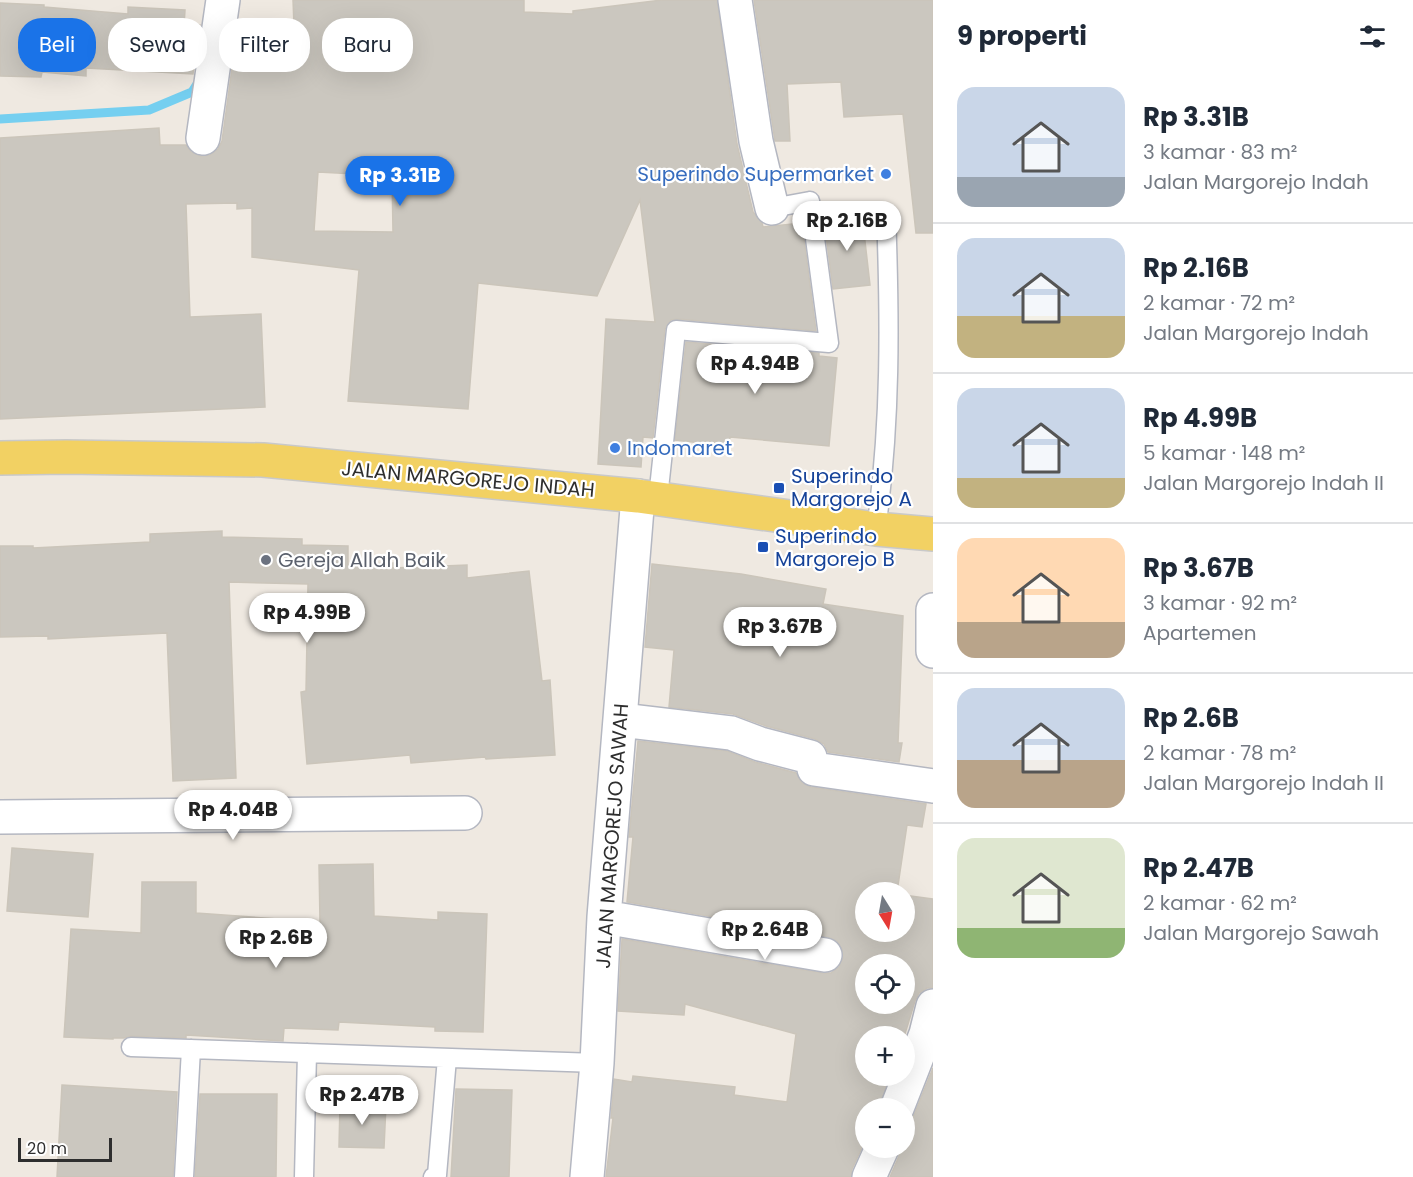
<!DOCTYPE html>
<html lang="id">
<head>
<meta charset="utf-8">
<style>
	:root { --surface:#fff; --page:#f2f2f3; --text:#1f2937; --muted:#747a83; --line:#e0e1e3; --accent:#1a73e8 }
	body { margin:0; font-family:Poppins,sans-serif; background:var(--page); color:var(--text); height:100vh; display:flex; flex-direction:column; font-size:22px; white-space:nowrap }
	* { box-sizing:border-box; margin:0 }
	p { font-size:20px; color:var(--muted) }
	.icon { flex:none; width:33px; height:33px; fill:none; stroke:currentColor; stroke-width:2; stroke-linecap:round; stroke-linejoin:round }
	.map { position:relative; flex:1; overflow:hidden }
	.details { display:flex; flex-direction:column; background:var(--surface); width:480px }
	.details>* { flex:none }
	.hud { position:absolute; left:18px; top:18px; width:570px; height:54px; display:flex; gap:12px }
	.needle { width:39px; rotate:169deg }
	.tools { position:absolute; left:855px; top:882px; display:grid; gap:12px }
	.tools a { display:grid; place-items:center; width:60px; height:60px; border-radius:50%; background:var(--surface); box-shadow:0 6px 24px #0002; font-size:30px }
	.scale { position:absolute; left:18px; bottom:15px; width:94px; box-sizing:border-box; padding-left:6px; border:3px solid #2e2e2e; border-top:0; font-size:16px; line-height:21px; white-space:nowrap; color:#2e2e2e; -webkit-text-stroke:4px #fff; paint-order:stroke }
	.price { position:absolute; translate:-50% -51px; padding:0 14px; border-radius:21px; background:#fff; color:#222; font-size:20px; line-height:39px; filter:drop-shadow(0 2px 3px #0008) }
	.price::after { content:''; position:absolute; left:50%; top:36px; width:18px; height:14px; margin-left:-9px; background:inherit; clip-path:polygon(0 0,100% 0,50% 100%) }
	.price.active { background:var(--accent); color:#fff }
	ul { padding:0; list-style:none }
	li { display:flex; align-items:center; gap:18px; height:150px; padding:0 24px }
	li+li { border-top:2px solid var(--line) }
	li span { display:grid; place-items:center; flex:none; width:168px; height:120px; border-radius:18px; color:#555 }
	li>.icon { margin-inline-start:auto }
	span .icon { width:72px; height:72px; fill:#fffc; stroke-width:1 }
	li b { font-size:26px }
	h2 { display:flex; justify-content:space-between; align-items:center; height:72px; padding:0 24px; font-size:26px }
	.pill { padding:0 21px; border-radius:24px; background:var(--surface); box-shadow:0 6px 24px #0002; font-size:21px; line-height:54px }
	.pill.active { background:var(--accent); color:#fff }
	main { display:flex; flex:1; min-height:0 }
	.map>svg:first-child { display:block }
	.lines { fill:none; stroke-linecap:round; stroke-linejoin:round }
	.stream { stroke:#75cff0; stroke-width:9 }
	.building { fill:#cbc7bf; stroke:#cbc5ba; stroke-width:1.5; fill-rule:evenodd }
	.service-casing { stroke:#b4b7c1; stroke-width:21 }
	.minor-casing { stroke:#b4b7c1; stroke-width:36 }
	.primary-casing { stroke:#c9c9c9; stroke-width:36 }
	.service { stroke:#fff; stroke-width:18 }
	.minor { stroke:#fff; stroke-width:33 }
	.primary { stroke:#f2d163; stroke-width:33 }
	.shop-dot { fill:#3f7fe0; stroke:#fff; stroke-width:2 }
	.transit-dot { fill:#1a4fb4; stroke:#fff; stroke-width:2 }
	.worship-dot { fill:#6b7280; stroke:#fff; stroke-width:2 }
	.labels { text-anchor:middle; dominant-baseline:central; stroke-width:4.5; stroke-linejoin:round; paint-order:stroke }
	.shop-label { font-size:20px; fill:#366cbe; stroke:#fff; text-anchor:end }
	.transit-label { font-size:20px; fill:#164399; stroke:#fff; text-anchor:start }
	.street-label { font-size:20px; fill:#2e2e2e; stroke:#fff }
	.worship-label { font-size:20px; fill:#5b616d; stroke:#fff; text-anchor:start }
</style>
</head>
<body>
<main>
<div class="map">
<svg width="933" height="1177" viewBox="0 0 933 1177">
	<rect width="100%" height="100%" fill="#efe9e1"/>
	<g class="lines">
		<path class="stream" d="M0,119L149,110L192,92L199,81"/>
	</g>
	<path class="building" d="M293,0H524V12L573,14V11L662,0H717L737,144L753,212L762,223L763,227L802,223L816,331L677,319L671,320L665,329L653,438L643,437L641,467L598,464L606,319L655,322L640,200L597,296L478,283L468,409L348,401L359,270L252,257V208L237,209V203L186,204L190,317L261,314L265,407L0,419V138L159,128L160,145H186L191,152L200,156L210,155L218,149L222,141L238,25H294ZM318,172L392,176L393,232L314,231Z
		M754,0H933V233H916L903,114L844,117L841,82L787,84L790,141H775Z
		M0,3L44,5V7L128,14V7L185,10L184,26L200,25L193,74L86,68V76L42,72L41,77L0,76Z
		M862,215L870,285L833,289L824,220Z
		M686,342L819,353V356L837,358L829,446L730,437L729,446L675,440Z
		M222,531V537L302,539V545L348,546V565L393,563V568L467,565V578L529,571L542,681L550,680L555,755L486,759L485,757L411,763L410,755L307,764L301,692L306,691L308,584L229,582L236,778L173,781L167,633L48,639V636L0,637V546H33V548L150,542V534Z
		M652,564L741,574L826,589L823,604L903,616L898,743H902L899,762L828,752L824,744L815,739L766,726L733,714L669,707L674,650L645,647Z
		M638,741L727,751L755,762L796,773L802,783L811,787L926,804L922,827L907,825L897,892H866V932H904V895L933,899V988H927L919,993L915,1001L904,1037L866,1036V1076H890L879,1108H866V1139L852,1169L851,1177H606L613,1118H611L614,1079L632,1082L633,1076L735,1087L734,1095L787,1102L796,1034L685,1004L684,1015L618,1011L622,939L822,973H831L839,967L843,958L842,948L837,941L828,937L627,902L633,837H629ZM866,964H904V1004H866Z
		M12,848L93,854L88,917L7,911Z
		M373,864L374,916L438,920V912L487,914L483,1032L435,1031V1027L339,1022L338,1030L284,1028L283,1041L186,1035V1038L131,1036L124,1038H113V1039L64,1037L71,929L141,933L142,882H196V913L320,922L319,865Z
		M933,1068V1177H890L899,1156L900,1148H904V1125L909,1122L914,1115Z
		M62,1085L177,1092L173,1177H57Z
		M456,1089L512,1090L509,1177H451Z
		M200,1094H277L276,1177H195Z
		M340,1104L386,1105L384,1148L339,1147Z"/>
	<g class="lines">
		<defs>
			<path id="service" d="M658,498L676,330L829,343L810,201L772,208
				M876,529C891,424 890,319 886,213
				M131,1047L597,1063
				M184,1177L191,1049
				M304,1177L307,1053
				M433,1177L437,1175L447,1058"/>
			<path id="minor" d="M735,0L756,141L772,208
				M203,138L223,0
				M933,610V651
				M621,720L731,733L760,744L810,757
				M814,769L933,786
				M0,817L465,813
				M604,917L825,955
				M897,1108L926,1034L933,1006
				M587,1177L597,1063L604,917L638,496
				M869,1177L882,1148"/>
			<path id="primary" d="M0,458L66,457L263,460L638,496L876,529L933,534"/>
		</defs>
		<use href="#service" class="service-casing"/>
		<use href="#minor" class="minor-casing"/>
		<use href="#primary" class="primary-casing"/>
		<use href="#service" class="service"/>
		<use href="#minor" class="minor"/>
		<use href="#primary" class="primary"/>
	</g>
	<g class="shop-dot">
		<circle cx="886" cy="174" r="6"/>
		<circle cx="615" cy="448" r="6"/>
	</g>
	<g class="transit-dot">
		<rect x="773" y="482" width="12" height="12" rx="3"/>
		<rect x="757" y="541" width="12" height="12" rx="3"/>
	</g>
	<circle class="worship-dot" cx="266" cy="560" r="6"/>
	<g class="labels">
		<g class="shop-label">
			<text x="874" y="174">Superindo Supermarket</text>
			<text x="627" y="448" text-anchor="start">Indomaret</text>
		</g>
		<g class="transit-label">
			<text x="791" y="476">Superindo<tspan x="791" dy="23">Margorejo A</tspan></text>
			<text x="775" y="536">Superindo<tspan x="775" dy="23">Margorejo B</tspan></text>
		</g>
		<g class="street-label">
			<text transform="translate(468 479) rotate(5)">JALAN MARGOREJO INDAH</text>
			<text transform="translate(612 836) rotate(-86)">JALAN MARGOREJO SAWAH</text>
		</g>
		<g class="worship-label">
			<text x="278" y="560">Gereja Allah Baik</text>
		</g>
	</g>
</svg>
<div class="tools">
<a><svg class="needle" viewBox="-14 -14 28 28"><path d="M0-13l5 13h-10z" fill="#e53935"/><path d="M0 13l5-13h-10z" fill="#747a83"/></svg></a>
<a><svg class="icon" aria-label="locate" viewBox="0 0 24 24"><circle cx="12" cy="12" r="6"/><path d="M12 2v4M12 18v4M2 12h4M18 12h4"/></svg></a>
<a>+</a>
<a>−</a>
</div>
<div class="scale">20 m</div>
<b class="price active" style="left:400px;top:207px">Rp 3.31B</b>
<b class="price" style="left:847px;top:252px">Rp 2.16B</b>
<b class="price" style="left:755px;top:395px">Rp 4.94B</b>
<b class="price" style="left:307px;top:644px">Rp 4.99B</b>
<b class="price" style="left:780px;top:658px">Rp 3.67B</b>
<b class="price" style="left:233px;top:841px">Rp 4.04B</b>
<b class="price" style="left:765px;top:961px">Rp 2.64B</b>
<b class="price" style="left:276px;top:969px">Rp 2.6B</b>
<b class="price" style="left:362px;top:1126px">Rp 2.47B</b>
<div class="hud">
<a class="pill active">Beli</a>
<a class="pill">Sewa</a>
<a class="pill">Filter</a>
<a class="pill">Baru</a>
</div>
</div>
<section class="details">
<h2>9 properti<svg class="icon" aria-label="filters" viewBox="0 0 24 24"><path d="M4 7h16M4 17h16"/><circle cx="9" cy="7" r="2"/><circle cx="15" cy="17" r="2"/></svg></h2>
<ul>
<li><span style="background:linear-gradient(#c9d6e8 75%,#9aa5b1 0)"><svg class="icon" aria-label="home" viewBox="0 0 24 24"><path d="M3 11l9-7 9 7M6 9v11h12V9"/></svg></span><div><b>Rp 3.31B</b><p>3 kamar · 83 m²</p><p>Jalan Margorejo Indah</p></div></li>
<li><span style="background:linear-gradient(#c9d6e8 65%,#c2b280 0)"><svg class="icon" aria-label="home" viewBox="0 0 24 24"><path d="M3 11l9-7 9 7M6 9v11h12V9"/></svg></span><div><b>Rp 2.16B</b><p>2 kamar · 72 m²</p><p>Jalan Margorejo Indah</p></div></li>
<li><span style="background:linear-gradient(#c9d6e8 75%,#c2b280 0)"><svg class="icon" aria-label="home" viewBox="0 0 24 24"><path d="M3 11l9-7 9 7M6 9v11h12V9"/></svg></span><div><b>Rp 4.99B</b><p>5 kamar · 148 m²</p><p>Jalan Margorejo Indah II</p></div></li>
<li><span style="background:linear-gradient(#ffd9b3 70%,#b9a48a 0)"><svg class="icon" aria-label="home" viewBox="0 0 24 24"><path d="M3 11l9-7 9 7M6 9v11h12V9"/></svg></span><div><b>Rp 3.67B</b><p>3 kamar · 92 m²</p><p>Apartemen</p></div></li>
<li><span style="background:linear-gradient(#c9d6e8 60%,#b9a48a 0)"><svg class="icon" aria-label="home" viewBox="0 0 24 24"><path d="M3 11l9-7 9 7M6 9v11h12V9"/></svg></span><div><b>Rp 2.6B</b><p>2 kamar · 78 m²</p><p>Jalan Margorejo Indah II</p></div></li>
<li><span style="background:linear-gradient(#dfe7d0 75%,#8fb573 0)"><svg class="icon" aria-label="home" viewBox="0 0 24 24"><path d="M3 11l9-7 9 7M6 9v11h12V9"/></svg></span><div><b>Rp 2.47B</b><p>2 kamar · 62 m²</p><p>Jalan Margorejo Sawah</p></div></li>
</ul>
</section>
</main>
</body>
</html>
